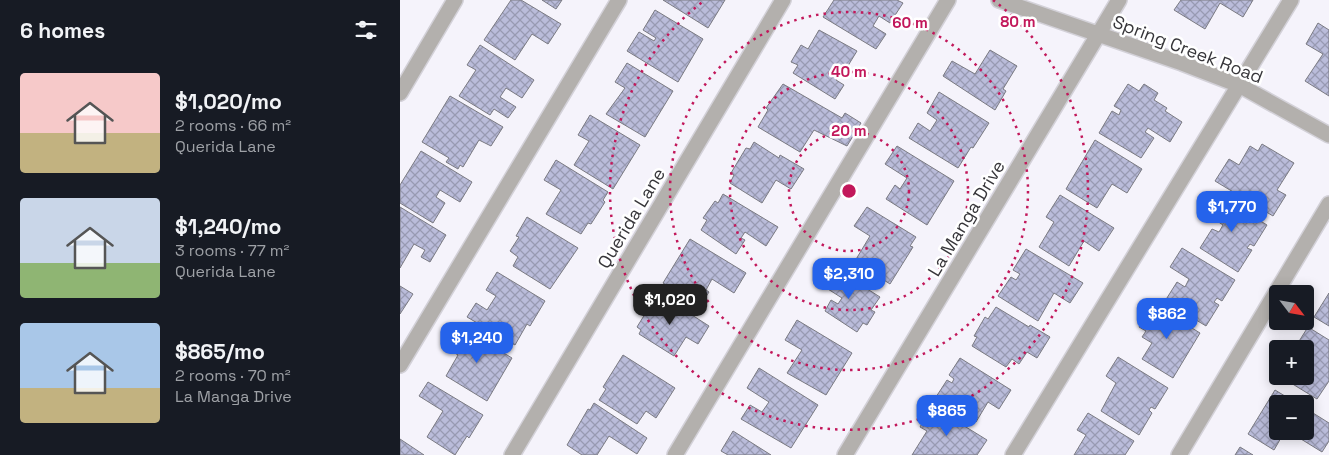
<!DOCTYPE html>
<html lang="en">
<head>
<meta charset="utf-8">
<style>
	:root { --surface:#171b24; --page:#20242c; --text:#f1f3f6; --muted:#9ea1a6; --accent:#2563eb }
	body { margin:0; font-family:"Space Grotesk",sans-serif; background:var(--page); color:var(--text); height:100vh; display:flex; flex-direction:column; font-size:19px; white-space:nowrap }
	* { box-sizing:border-box; margin:0 }
	p { font-size:16px; color:var(--muted) }
	.icon { flex:none; width:28px; height:28px; fill:none; stroke:currentColor; stroke-width:2; stroke-linecap:round; stroke-linejoin:round }
	.map { position:relative; flex:1; overflow:hidden }
	.drawer { display:flex; flex-direction:column; background:var(--surface); width:400px }
	.drawer>* { flex:none }
	.needle { width:32px; rotate:121deg }
	.buttons { position:absolute; left:869px; top:285px; display:grid; gap:10px }
	.buttons a { display:grid; place-items:center; width:45px; height:45px; border-radius:5px; background:var(--surface); box-shadow:0 2px 12px #0003; font-size:25px }
	.price { position:absolute; translate:-50% -42px; padding:0 11px; border-radius:10px; background:var(--accent); color:#fff; font-size:16px; line-height:32px; filter:drop-shadow(0 1px 2px #0008) }
	.price::after { content:''; position:absolute; left:50%; top:30px; width:15px; height:11px; margin-left:-8px; background:inherit; clip-path:polygon(0 0,100% 0,50% 100%) }
	.price.selected { background:#222; color:#fff }
	ul { padding:0; list-style:none }
	li { display:flex; align-items:center; gap:15px; height:125px; padding:0 20px }
	li span { display:grid; place-items:center; flex:none; width:140px; height:100px; border-radius:5px; color:#555 }
	li>.icon { margin-inline-start:auto }
	span .icon { width:60px; height:60px; fill:#fffc; stroke-width:1 }
	li b { font-size:21px }
	h2 { display:flex; justify-content:space-between; align-items:center; height:60px; padding:0 20px; font-size:21px }
	main { display:flex; flex:1; min-height:0 }
	.map>svg:first-child { display:block }
	.building { fill:url(#building-cross-hatch); stroke:#7a7a82 }
	.lines { fill:none; stroke-linecap:round; stroke-linejoin:round }
	.minor-casing { stroke:#d3d1d8; stroke-width:18 }
	.minor { stroke:#b3b0ad; stroke-width:15 }
	.ring { fill:none; stroke:#c2185b; stroke-width:2.5; stroke-dasharray:2.5 5 }
	.labels { text-anchor:middle; dominant-baseline:central; stroke-width:5; stroke-linejoin:round; paint-order:stroke }
	.street-label { font-size:18px; fill:#37363a; stroke:#fff }
	.centre { fill:#c2185b; stroke:#fff; stroke-width:2.5 }
	.ring-label { font-size:15px; text-anchor:middle; font-weight:bold; fill:#c2185b; stroke:#fff; stroke-width:5; stroke-linejoin:round; paint-order:stroke }
</style>
</head>
<body>
<main>
<section class="drawer">
<h2>6 homes<svg class="icon" aria-label="filters" viewBox="0 0 24 24"><path d="M4 7h16M4 17h16"/><circle cx="9" cy="7" r="2"/><circle cx="15" cy="17" r="2"/></svg></h2>
<ul>
<li><span style="background:linear-gradient(#f6c9c9 60%,#c2b280 0)"><svg class="icon" aria-label="home" viewBox="0 0 24 24"><path d="M3 11l9-7 9 7M6 9v11h12V9"/></svg></span><div><b>$1,020/mo</b><p>2 rooms · 66 m²</p><p>Querida Lane</p></div></li>
<li><span style="background:linear-gradient(#c9d6e8 65%,#8fb573 0)"><svg class="icon" aria-label="home" viewBox="0 0 24 24"><path d="M3 11l9-7 9 7M6 9v11h12V9"/></svg></span><div><b>$1,240/mo</b><p>3 rooms · 77 m²</p><p>Querida Lane</p></div></li>
<li><span style="background:linear-gradient(#a9c7e8 65%,#c2b280 0)"><svg class="icon" aria-label="home" viewBox="0 0 24 24"><path d="M3 11l9-7 9 7M6 9v11h12V9"/></svg></span><div><b>$865/mo</b><p>2 rooms · 70 m²</p><p>La Manga Drive</p></div></li>
</ul>
</section>
<div class="map">
<svg width="929" height="455" viewBox="0 0 929 455">
	<defs>
		<pattern id="building-cross-hatch" width="8" height="8" patternUnits="userSpaceOnUse" patternTransform="scale(1.25)"><rect width="8" height="8" fill="#babcda"/><path d="M0 0l8 8M0 8l8-8" fill="none" stroke="#989ab2"/></pattern>
	</defs>
	<rect width="100%" height="100%" fill="#f5f3fb"/>
	<path class="building" d="M111,0H121L161,24L148,44L132,34L115,60L84,40Z
		M142,0H162L156,9Z
		M263,0H325L308,28Z
		M434,0H497L503,3L490,23L479,16L473,26L486,34L476,49L423,17Z
		M781,0H853L843,17L820,3L805,29L774,10Z
		M255,10L303,39L278,82L227,51L239,32L254,41L256,38L243,30Z
		M918,23L929,30V96L905,81L923,54L906,44Z
		M419,30L457,51L446,69L443,67L436,80L444,85L435,99L393,73L398,65L391,62L401,45L408,49Z
		M80,45L134,80L122,98L106,88L100,97L116,107L108,118L94,109L90,115L59,96L76,70L67,65Z
		M590,50L617,66L603,89L606,91L595,110L543,76L552,61L575,74Z
		M227,63L273,91L245,137L206,114L225,88L215,82Z
		M383,84L442,118L445,113L461,123L447,146L414,130L400,152L358,127L368,110L366,108Z
		M728,84L739,91L744,84L758,93L754,100L767,108L765,111L782,122L770,142L748,128L745,132L754,138L741,158L699,133L712,111L719,115L721,110L714,106Z
		M539,92L589,123L573,148L571,147L558,168L509,138L518,123L530,131L537,120L527,113Z
		M50,96L103,127L91,146L79,140L63,167L60,165L58,169L46,162L49,158L22,142Z
		M190,115L240,145L213,189L174,165L189,141L178,135Z
		M695,140L742,169L727,193L712,184L697,208L666,189Z
		M354,142L379,158L380,155L404,169L391,189L376,180L362,203L330,183L334,175L331,173L346,148L350,149Z
		M862,144L894,163L877,190L886,195L873,216L815,181L829,159L839,165L850,146L858,151Z
		M497,146L554,181L527,225L486,199L495,185L500,189L507,178L485,164Z
		M21,151L72,182L60,202L40,190L36,197L45,203L33,223L0,203V185Z
		M156,160L208,192L203,200L205,202L191,224L188,223L181,234L146,214L161,190L144,180Z
		M323,194L378,227L366,246L345,232L341,238L345,240L336,254L301,230L307,220L303,218L315,201L318,203Z
		M817,194L867,225L854,246L850,244L847,248L852,250L838,272L800,248L812,229L819,232L823,225L805,213Z
		M660,195L714,228L699,251L684,241L669,266L639,247L654,222L646,217Z
		M0,207L46,235L30,262L21,257L25,250L14,244L0,268Z
		M467,207L516,237L510,246L513,247L490,284L455,261L470,236L454,226Z
		M127,217L178,248L150,289L113,266L118,257L110,251L119,237L116,236Z
		M290,239L346,273L334,293L312,279L306,290L309,292L300,306L263,283Z
		M782,248L835,280L822,301L817,298L814,302L819,305L806,326L765,301L777,282L785,287L789,279L770,267Z
		M626,249L683,283L670,303L654,293L638,321L598,296L611,277L616,280L620,274L613,270Z
		M431,266L480,297L471,310L475,312L467,325L463,323L457,332L425,311L431,300L438,304L442,298L420,284Z
		M97,272L145,301L130,326L127,324L115,345L67,317L76,303L87,310L96,296L86,290Z
		M0,286L13,294L0,314Z
		M929,293V326L914,317Z
		M261,295L309,326L298,344L286,337L274,356L239,334L241,330L237,327L253,301L257,303Z
		M753,304L800,333L773,378L742,359L752,343L742,337L746,331L739,327Z
		M596,307L629,327L630,325L650,337L637,358L627,352L619,364L612,359L606,367L572,346L577,337L574,336L585,317L588,319Z
		M397,320L452,353L426,395L387,373L402,350L385,340Z
		M60,327L112,358L87,401L46,376L58,355L47,348Z
		M908,327L929,340V381L917,399L886,380L888,376H905V349L896,346Z
		M223,355L275,388L256,418L246,411L237,424L199,400L206,389L203,387Z
		M718,357L768,388L755,409L751,407L749,410L752,413L739,435L701,411L716,383L706,376Z
		M560,358L611,390L599,409L588,402L576,422L536,397L547,380L552,383L554,379L549,375Z
		M359,368L418,405L391,448L341,419L350,405L362,412L369,402L347,388Z
		M28,382L83,415L69,438L67,436L55,455L27,437L43,411L19,396Z
		M875,390L898,404H878V431H885L874,450L848,434Z
		M194,403L247,438L237,454L209,436L197,455H182L167,445L188,409L190,410Z
		M532,406L587,440L577,455H512L527,431L520,427Z
		M905,408L929,423V441L922,452L888,431H905Z
		M688,413L734,441L725,455H674L686,435L677,430Z
		M333,431L371,455H328L321,451Z
		M0,439L24,455H0Z
		M840,447L853,455H835Z"/>
	<g class="lines">
		<defs>
			<path id="minor" d="M599,0L782,63L839,85L929,135
				M0,93L55,0
				M0,365L219,0
				M112,455L383,0
				M275,455L548,0
				M445,455L719,0
				M613,455L891,0
				M779,455L929,204"/>
		</defs>
		<use href="#minor" class="minor-casing"/>
		<use href="#minor" class="minor"/>
	</g>
	<g class="ring">
		<circle cx="449" cy="191" r="60"/>
		<circle cx="449" cy="191" r="119"/>
		<circle cx="449" cy="191" r="179"/>
		<path d="M593 0A239 239 0 1 1 305 0"/>
	</g>
	<g class="labels">
		<g class="street-label">
			<text transform="translate(788 49) rotate(21)">Spring Creek Road</text>
			<text transform="translate(231 218) rotate(-59)">Querida Lane</text>
			<text transform="translate(566 218) rotate(-59)">La Manga Drive</text>
		</g>
	</g>
	<circle cx="449" cy="191" r="8" class="centre"/>
	<g class="ring-label">
		<text x="618" y="27">80 m</text>
		<text x="510" y="28">60 m</text>
		<text x="449" y="77">40 m</text>
		<text x="449" y="136">20 m</text>
	</g>
</svg>
<div class="buttons">
<a><svg class="needle" viewBox="-14 -14 28 28"><path d="M0-13l5 13h-10z" fill="#e53935"/><path d="M0 13l5-13h-10z" fill="#9ea1a6"/></svg></a>
<a>+</a>
<a>−</a>
</div>
<b class="price" style="left:832px;top:233px">$1,770</b>
<b class="price" style="left:449px;top:300px">$2,310</b>
<b class="price selected" style="left:270px;top:326px">$1,020</b>
<b class="price" style="left:767px;top:340px">$862</b>
<b class="price" style="left:77px;top:364px">$1,240</b>
<b class="price" style="left:547px;top:437px">$865</b>
</div>
</main>
</body>
</html>
